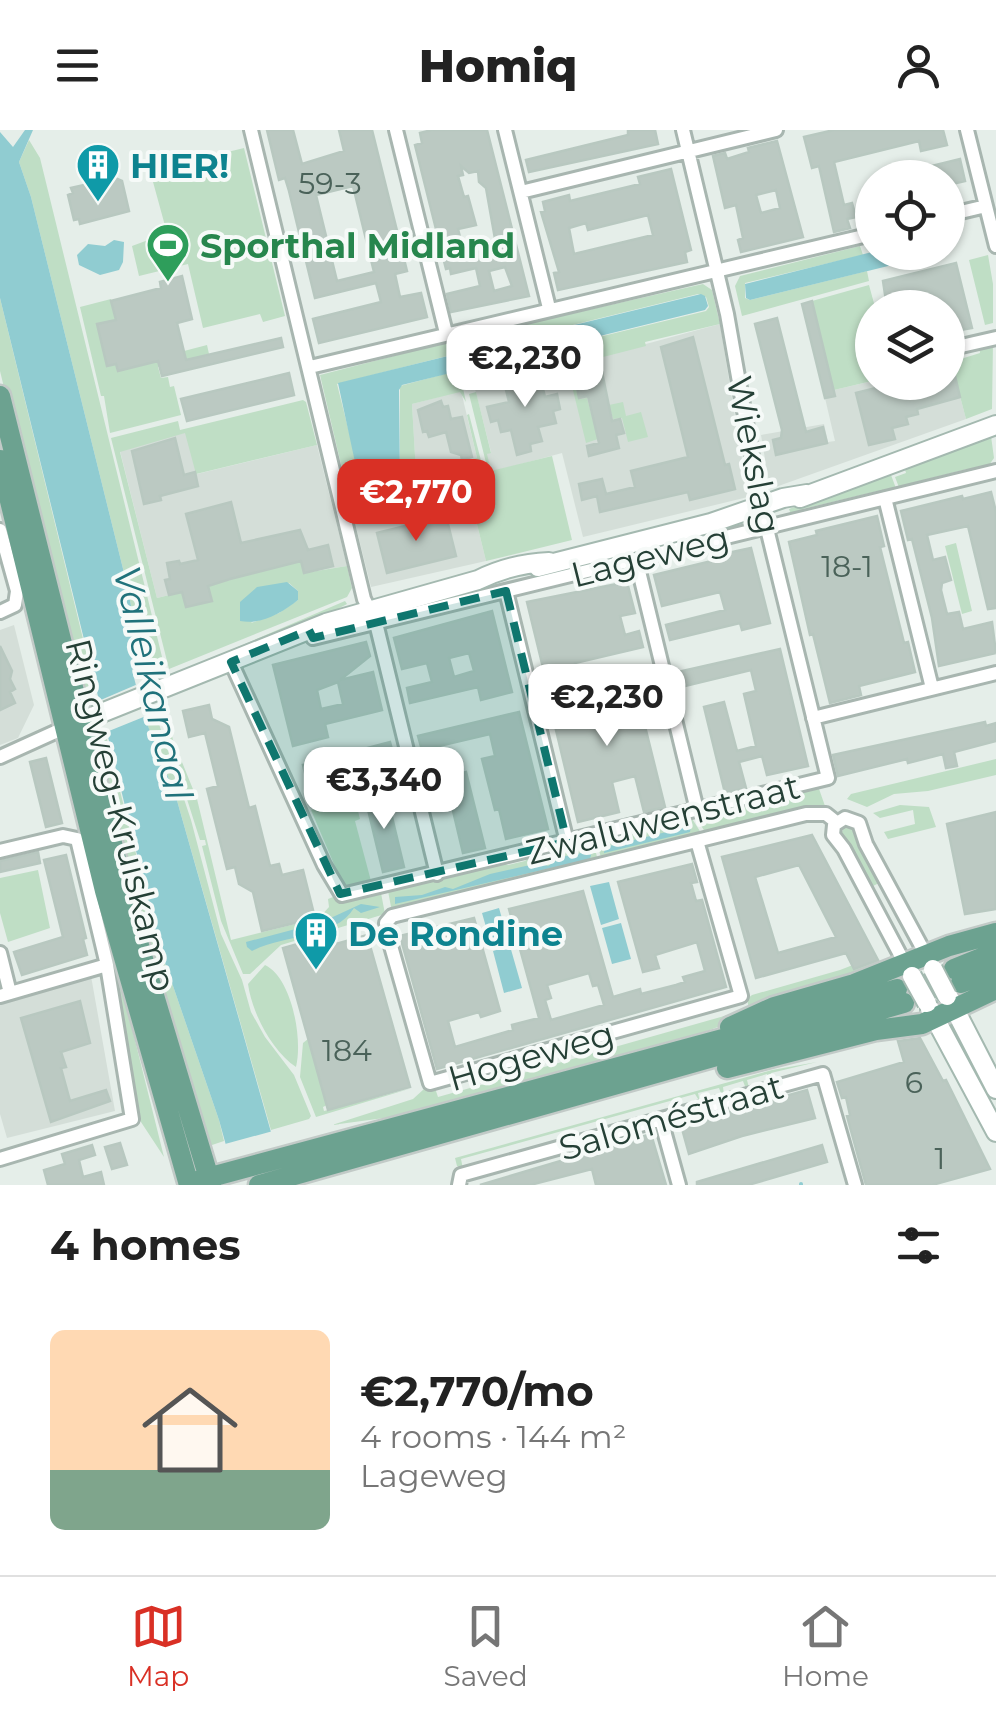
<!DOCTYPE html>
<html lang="en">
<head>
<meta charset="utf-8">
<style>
	:root { --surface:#fff; --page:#f6f6f6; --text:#222; --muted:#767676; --line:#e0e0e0; --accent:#d93025 }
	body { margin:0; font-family:Montserrat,sans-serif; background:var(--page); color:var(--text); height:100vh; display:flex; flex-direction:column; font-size:38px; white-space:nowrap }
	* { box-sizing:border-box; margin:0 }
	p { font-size:32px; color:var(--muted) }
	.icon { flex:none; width:55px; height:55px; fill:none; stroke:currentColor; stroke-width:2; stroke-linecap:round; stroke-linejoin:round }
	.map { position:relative; height:1055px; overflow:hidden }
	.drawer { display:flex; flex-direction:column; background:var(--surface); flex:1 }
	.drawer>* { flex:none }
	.fabs { position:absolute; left:855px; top:30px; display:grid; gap:20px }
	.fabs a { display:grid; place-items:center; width:110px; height:110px; border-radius:50%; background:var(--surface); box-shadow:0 2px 8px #0004; font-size:50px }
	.price { position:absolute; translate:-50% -85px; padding:0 22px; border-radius:20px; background:#fff; color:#222; font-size:32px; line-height:65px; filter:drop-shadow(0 2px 5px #0008) }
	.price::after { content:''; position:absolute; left:50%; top:60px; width:30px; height:22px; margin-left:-15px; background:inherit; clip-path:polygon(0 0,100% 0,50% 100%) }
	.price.active { background:var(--accent); color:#fff }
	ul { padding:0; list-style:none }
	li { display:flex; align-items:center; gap:30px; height:250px; padding:0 50px }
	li+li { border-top:2px solid var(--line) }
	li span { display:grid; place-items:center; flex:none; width:280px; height:200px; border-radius:15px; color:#555 }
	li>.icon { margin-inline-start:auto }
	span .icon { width:120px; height:120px; fill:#fffc; stroke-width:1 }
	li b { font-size:42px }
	h2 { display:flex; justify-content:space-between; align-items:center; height:120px; padding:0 50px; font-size:42px }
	header { display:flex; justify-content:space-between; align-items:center; height:130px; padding:0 50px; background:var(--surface); font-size:45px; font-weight:800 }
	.menu { display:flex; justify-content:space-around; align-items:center; height:140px; border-top:2px solid var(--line); background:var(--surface); font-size:28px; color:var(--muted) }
	.menu a { display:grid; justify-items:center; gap:5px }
	.menu .active { color:var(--accent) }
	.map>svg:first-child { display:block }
	.built { fill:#d4ded8 }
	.green { fill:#bfdec5; fill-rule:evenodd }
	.water { fill:#90ccd1 }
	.pier { fill:#e5eee9 }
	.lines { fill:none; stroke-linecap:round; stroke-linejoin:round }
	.stream { stroke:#90ccd1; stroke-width:4 }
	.building { fill:#bbc9c2; stroke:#b8c8c0; stroke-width:2.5; fill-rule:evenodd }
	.street-casing { stroke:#a8b6b0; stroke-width:18 }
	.secondary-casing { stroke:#a4b9b0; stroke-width:22 }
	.primary-casing { stroke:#c2cac7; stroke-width:25 }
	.street { stroke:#fff; stroke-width:12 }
	.secondary { stroke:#fff; stroke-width:18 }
	.primary { stroke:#6ca290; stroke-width:20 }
	.secondary-bridge-casing { stroke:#a4b9b0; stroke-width:22; stroke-linecap:butt }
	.secondary-bridge { stroke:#fff; stroke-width:18 }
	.marked { fill:#0f766e; fill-opacity:0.2; stroke:#0f766e; stroke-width:8; stroke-dasharray:20 12; stroke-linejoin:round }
	.labels { text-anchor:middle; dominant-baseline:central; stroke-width:8; stroke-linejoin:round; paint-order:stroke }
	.number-label { font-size:30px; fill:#4a6259 }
	.culture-label { font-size:35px; font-weight:bold; fill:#0d838f; stroke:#f6faf8; text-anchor:start }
	.leisure-label { font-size:35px; font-weight:bold; fill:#27864d; stroke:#f6faf8; text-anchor:start }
	.street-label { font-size:35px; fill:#254036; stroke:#f6faf8 }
	.water-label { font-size:38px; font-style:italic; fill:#20727b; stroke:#f6faf8 }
</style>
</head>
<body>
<header><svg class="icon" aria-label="menu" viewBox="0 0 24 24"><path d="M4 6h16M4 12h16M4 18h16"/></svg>Homiq<svg class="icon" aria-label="person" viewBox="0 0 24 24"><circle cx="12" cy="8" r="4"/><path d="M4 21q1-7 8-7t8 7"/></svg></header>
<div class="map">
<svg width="996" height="1055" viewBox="0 0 996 1055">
	<rect width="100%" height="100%" fill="#e5eee9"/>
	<path class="built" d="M720,194L748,367L583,407L562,323L491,342L486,324L491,322L475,259L469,260L466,251L472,246L565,223L568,235Z
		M951,232L966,289L770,359L761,305L824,294L828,312L835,311L825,268L835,266L834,260L872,251L948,252V233Z
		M461,261L477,328L416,344L412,274Z
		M186,302L197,344L317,315L347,436L303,443L301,432L230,450L212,471L186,477L182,462L157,468L120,321Z
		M466,349L486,431L371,457L351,377Z
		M14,495L34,575L18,608L0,615V500Z
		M91,846L115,981L7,1008L0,984V873Z"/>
	<path class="green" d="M29,10L40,28L165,539L142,541L141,534L136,536L134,494L128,459L31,67L19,32Z
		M244,18L285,186L263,192L260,184L203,198L188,134L139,146L132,116L167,103L150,41Z
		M860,116L863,125L745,153V168L750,170L867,141L869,151L742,186L735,156L740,146Z
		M988,125L993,154V193L985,195L969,130Z
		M703,154L712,160L720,194L645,212L646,216L568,236L564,223L473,246L466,251L463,240L706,181L709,177L706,167L698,164L459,223L455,210Z
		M869,155L875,177L872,178V251L834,260L812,171Z
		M0,168L94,554L78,560L0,241Z
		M111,169L116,190L97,195L108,236L184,224V221L207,215L209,224L158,237L161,248L168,247L170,257L174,256L181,285L110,303L104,266H101L80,177Z
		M452,211L455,224L337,254L364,362L395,355L400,351V256L459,240L466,272L460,262L412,274L416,343L477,328L467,285L469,284L486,350L490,349L469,264L476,262L491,323L487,324L491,341L552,326L572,410L486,431L466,349L351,377L320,245Z
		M993,212L992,279L966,289L951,232L980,223L979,216Z
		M581,237L585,252L575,255L579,269L587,268L598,309L586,313L568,240Z
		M303,270L306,272L317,315L196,344L185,303L120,322L157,468L182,462L187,477L211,471L208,456L230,450L229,446L301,431L304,443L347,436L352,458L347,467L169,539L111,308L178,291L180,300ZM289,453L298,461V470L279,483L251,493Z
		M623,272L626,286L641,282L648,307L628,312L622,288L613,289L609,275Z
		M991,306L994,328L987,338L973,342L967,339L904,355L900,360L895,347L906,343L904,336Z
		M883,344L885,347L891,345L897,361L884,364L878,361L803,379L800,385L792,387L789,379Z
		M956,413L972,481L962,484L945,416Z
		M345,471L347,474L328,484L182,541Z
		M165,577L173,610L197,669L231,810L319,788L329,777L328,769L333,767L342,772L381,763L385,784L281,815L250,844H243L221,791L202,716L206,715L205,710H200L165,600L168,598L163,595L158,580Z
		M155,582L191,690L221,804L242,850L251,882L265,907L294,945L311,986L309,989L271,1000L176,667L145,589L152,588L151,583Z
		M106,606L160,818L219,990L224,1011L212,1015L207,1009L147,824L96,610Z
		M996,629V645L928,661L894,664L867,677L847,669L851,664Z
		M818,656L825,676L707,705L695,686L751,673C758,676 771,673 776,666L787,667Z
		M346,671L357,677L360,689L355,691L371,751L348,756L342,753L311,680Z
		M900,675L929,677L936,697L888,709L884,702L915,694L913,680L880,688L873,683Z
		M691,687L703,706L602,731L596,710L608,707L613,710L630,705L633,701Z
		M844,696L852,698L881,752L869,758L841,705Z
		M593,711L598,731L392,782L388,761L503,733L508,735L525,731L529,727L557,723L561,719L575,715L579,718Z
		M38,740L50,798L8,812L0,783V748Z
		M876,826L882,838L693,906L414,984L332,995L413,969L424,959L435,958L438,967L749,879L747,869L752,865L840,840Z
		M116,834L164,1027L139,989L129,966L111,848Z
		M265,835C292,848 303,909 296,937C272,921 252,883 248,854Z
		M308,909L327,975L323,977L324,981L412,958L316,987L300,947L303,913Z
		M817,932L771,943L773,952H770L767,944L747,950L749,958L746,959L743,951L723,957L724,965L722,966L719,958L698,963L700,972L695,964L461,1029L463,1039L457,1036L455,1028L772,940Z"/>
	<path class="water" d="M25,0H33L19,32L31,67L128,459L134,493L136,536L132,540L144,586L176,667L286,1055H237L219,990L160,818L0,168V2L13,17Z
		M114,110L124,112L123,132L119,140L100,145L79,135L77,125L88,114L105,116Z
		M872,122L941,123L750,170L746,168L745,154Z
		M701,164L705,166L708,176L705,180L402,255L399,260L400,351L395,355L361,360L338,253Z
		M287,452L298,461V470C282,483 261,495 240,491V472L257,457Z
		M691,696L690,702L604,723L605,717Z
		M592,721L590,729L395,774V767L422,765L445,757L453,759L490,744L539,733L548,736L561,727Z
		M609,752L619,789L601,795L590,756Z
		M361,774L380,777L361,783L354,778C334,810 283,804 252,821L247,817L246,812L322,792Z
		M499,778L509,813L492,818L482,783Z
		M621,793L631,829L612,834L602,798Z
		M510,816L522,858L504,863L493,821Z"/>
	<path class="pier" d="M138,554L146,586L104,603L96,572Z
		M273,1001L288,1055H236L225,1014Z"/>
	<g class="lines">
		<path class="stream" d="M801,1055V1054"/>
	</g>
	<path class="building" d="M267,0H293L302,34L344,21L339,0H372L407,141L395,144L400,167L421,163L427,187L319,213L313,189L381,172L376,153L315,168L289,61L285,48L279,50ZM353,56L374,142L337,151L316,65Z
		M432,0H487L529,166L451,182L447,164L480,156L476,138L451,144L450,138L446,139L415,15L422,13L420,3ZM461,36L469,43L478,41L479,52L486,58L497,120L464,123L458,99L476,95L468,66L464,67L458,46L463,45ZM505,137L512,156L494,161L489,141Z
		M628,0H655L658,14L529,42L526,30L628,5Z
		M834,0H943L947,15L921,21L919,11L834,32L844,75L852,73L856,87L847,89L850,98L834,102L819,36L812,38L804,7Z
		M777,11L803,107L741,122L738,110L743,108L736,75L725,78L713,26L725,23L727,29L749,22L748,18ZM776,60L780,78L761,83L756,65Z
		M960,29L965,51L948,55V48H899V44Z
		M671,39L691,120L685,122L687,132L558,160L554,143L559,142L541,82L545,81L543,72L569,65L570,71L640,54L638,47ZM648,85L653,105L574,124L569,98L586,93L588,100Z
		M115,48L122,51L129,81L80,94L79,89L74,90L68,65L73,63L71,58Z
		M956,133L972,198L954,201L949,178H921L918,164L901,168L903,178H887L883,151Z
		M182,146L192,189L177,193L186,230L281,208L283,217L162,246L158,231L118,241L116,234L107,236L97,194L116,190L111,171L161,158L160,152Z
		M812,171L835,266L825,268L802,174Z
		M777,188L806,302L823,297L827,313L776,325L773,310L781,308L782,300L755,194Z
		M693,207L725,335L729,334L735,359L690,370L688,362L600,382L597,366L582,370L579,354L602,349L606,364L635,357L631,341L688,327L661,217Z
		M948,229H951L960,267L917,279L918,284L906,287L908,294L892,298L895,309L869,315L856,263L900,252H948Z
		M600,232L612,291L620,289L624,303L616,305L619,318L589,326L587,316L599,313L588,266L579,268L577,257L586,255L582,237Z
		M538,239L545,267L557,264L560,279L553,281L556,293L538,297L542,311L530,314L531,321L517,325L511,300L501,302L498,290L491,292L487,277L509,272L503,248Z
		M289,243L294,265L187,291L181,269Z
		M441,271L443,277L448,276L451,289L462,287L472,327L462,330L461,325L451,322L446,302L429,307L427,301L423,302L418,280Z
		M175,308L184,345L195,342L198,356L160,366L161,370L144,374L132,321Z
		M991,362L996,382V478L988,479L968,396L927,405L933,430L945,427L951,450L942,453L941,460L947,484L959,482L963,499L992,492L996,523L939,536L932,488L912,409L908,410L901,381L962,366L963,369Z
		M231,372L241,413L300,400L308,420L328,415L333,436L304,443L301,431L230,449L208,456L212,471L186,477L182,462L169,465L165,450L170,449L167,433L179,431L180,434L198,430L186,384Z
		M446,386L456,426L387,443L377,403Z
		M877,386L884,416L880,417L904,513L908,512L915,542L859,556L861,565L830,573L813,504L810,505L789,412L817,405L816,401Z
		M751,418L770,493L742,500L740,493L670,510L666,495L725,480L720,462L662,476L654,445L724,428L723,424Z
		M627,452L635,483L620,486L625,505L639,501L643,517L575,533L578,546L547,554L527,472Z
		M492,481L512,562L481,570L478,557L410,573L407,558L432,552L427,533L402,539L394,508ZM469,523L474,541L454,547L449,528Z
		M366,512L370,526L340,550L373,542L382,580L325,594L328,607L293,616L273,535ZM338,552L343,574L321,579L317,560Z
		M0,516L12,541L10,549L15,559L10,562L15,573L0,580Z
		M780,519L808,636L767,645L762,626L739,632L746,658L725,663L704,577L724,572L737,621L756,616L744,564L756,561L751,540L681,557L678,542Z
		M650,548L654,564L638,568L665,677L644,682L635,646L612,652L619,682L578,692L550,575ZM618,573L624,597L607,601L599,577Z
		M209,575L212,589L229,597L249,678L255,676L270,736L279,734L282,745L303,740L315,788L262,801L253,762L239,754L235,737L227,739L207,659L218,656L205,603L189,607L183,581Z
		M519,582L548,699L506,709L499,679L495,680L482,629L495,626L490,604L422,620L418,606Z
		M985,592L986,596L996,593V611L954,622L957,636L946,638L943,624L908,633L907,629L838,646L833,625Z
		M390,612L394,627L353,638L354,641L338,645L344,668L313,676L303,635Z
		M46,628L62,693L46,697L30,632Z
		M466,642L485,718L463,723L445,647Z
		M386,662L404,737L383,742L365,667Z
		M996,682V779L965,784L947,694Z
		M812,705L878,830L854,839L846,823L756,848L722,727ZM799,735L836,807L778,823L755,747Z
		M38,722L40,733L0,742V731Z
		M66,725L86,808L83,809L87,825L22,845L14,822L63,807L44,730Z
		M692,734L697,752L691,753L696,771L702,770L726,857L437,939L400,806L474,788L500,881L481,887L479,882L448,891L455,917L513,900L512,895L539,888L509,779L583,761L613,867L640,859L641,864L676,855L685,852L683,847L705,841L697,812L655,825L659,838L643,842L618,752ZM589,843L593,856L598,855L604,875L551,890L545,870L551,868L547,855Z
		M333,804L336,814L367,805L410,957L328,980L283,818Z
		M80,871L90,913L61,922L66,937L61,938L70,971L106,960L110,971L51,992L21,888Z
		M920,908L943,951L946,950L990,1039L932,1055H866L847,986L850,985L846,967L842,968L837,952L904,932L898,911Z
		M807,960L815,988L742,1006L689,1024L681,995Z
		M651,1004L666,1055H596L592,1039L530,1055H480Z
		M120,1013L127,1035L112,1039L105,1017Z
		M92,1015L95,1025L79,1030L83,1047L101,1042L104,1055H48L44,1040L65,1034L62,1024Z
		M822,1015L827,1032L748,1055H697V1052Z"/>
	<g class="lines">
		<defs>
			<path id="street" d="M251,0L364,469L376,493L437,744
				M396,0L446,203
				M505,0L549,178
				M967,0L996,116
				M521,62L776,0
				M948,85L986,76
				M948,219L996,208
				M310,237L872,104
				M885,368L932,558
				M0,400L17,461L15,475L0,482
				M636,429L697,680
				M506,461L567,712
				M309,500L313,508L996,341
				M231,532L324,735L342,765L828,648L759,366L727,184L683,0
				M813,588L996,543
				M0,627L64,598
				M697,711L741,866L430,953L387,802L386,793L392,786L806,684H826L836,692
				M0,721L63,706L77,709L107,835L132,989L0,1029
				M0,823L10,863
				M905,834L844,719L833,705L834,695L845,688L859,693L866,714L926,825
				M0,866L107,835
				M661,990L679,1055
				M459,1055L461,1045L823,944L855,1055"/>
			<path id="secondary" d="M800,368L996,295
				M538,437L711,393L783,368L807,364
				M69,596L326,493L478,450C502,438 523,433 549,432
				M948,866L996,959
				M930,879L996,1002"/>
			<path id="primary" d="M0,266L131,789L211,1055
				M0,330L105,761L189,1055
				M954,839L996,822
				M961,853L996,840
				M730,897L774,877L854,854L949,816L996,803
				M727,938L876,900L922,894L996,859
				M200,1050L749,902L897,859
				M259,1055L904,873"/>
		</defs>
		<use href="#street" class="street-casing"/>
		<use href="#secondary" class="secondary-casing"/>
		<use href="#primary" class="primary-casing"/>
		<use href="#street" class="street"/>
		<use href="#secondary" class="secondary"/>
		<use href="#primary" class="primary"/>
		<defs>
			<path id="secondary-bridge" d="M933,839L947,866
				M912,846L927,873"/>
		</defs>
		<use href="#secondary-bridge" class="secondary-bridge-casing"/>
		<use href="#secondary-bridge" class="secondary-bridge"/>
	</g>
	<path class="marked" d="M506,461L567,712L340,764L231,532L309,500L313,508Z"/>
	<defs>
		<symbol id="building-pin" viewBox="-11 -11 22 30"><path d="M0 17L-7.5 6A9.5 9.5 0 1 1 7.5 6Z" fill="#0f9aa8" stroke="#f6faf8"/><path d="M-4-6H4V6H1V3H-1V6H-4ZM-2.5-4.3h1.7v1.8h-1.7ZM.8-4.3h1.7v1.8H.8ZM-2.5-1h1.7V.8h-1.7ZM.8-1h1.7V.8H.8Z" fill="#fff"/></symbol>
		<symbol id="stadium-pin" viewBox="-11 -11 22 30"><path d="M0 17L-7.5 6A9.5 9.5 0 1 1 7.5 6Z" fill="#2e9e5b" stroke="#f6faf8"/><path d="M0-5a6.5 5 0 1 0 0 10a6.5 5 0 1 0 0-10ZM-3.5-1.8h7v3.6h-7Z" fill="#fff"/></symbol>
	</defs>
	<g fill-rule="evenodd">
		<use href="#building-pin" x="73" y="10" width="50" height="68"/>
		<use href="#stadium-pin" x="143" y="90" width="50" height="68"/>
		<use href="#building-pin" x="291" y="778" width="50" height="68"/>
	</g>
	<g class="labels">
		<g class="number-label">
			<text x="330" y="53">59-3</text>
			<text x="847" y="436">18-1</text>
			<text x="347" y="920">184</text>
			<text x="914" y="952">6</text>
			<text x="940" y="1028">1</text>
		</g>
		<g class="culture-label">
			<text x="130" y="35">HIER!</text>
			<text x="348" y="803">De Rondine</text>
		</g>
		<g class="leisure-label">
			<text x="200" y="115">Sporthal Midland</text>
		</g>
		<g class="street-label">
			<text transform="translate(754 325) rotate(79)">Wiekslag</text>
			<text transform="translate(650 426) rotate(-14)">Lageweg</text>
			<text transform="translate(121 685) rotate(76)">Ringweg-Kruiskamp</text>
			<text transform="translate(663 689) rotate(-14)">Zwaluwenstraat</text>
			<text transform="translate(531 926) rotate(-16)">Hogeweg</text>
			<text transform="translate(671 987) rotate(-16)">Saloméstraat</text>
		</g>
		<g class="water-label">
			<text transform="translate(153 553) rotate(77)">Valleikanaal</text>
		</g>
	</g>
</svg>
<div class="fabs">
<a><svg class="icon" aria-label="locate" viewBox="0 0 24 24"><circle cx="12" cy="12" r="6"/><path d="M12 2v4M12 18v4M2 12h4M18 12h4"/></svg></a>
<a><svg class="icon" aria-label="layers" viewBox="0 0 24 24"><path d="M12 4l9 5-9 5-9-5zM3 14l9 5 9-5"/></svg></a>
</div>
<b class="price" style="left:525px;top:280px">€2,230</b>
<b class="price active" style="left:416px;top:414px">€2,770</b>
<b class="price" style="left:607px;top:619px">€2,230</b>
<b class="price" style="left:384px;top:702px">€3,340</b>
</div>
<section class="drawer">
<h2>4 homes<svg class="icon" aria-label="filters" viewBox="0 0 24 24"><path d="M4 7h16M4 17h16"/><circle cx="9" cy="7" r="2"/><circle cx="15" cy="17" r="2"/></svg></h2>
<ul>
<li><span style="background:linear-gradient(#ffd9b3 70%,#7fa58c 0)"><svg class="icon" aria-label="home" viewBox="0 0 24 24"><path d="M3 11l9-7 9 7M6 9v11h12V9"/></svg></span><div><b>€2,770/mo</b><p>4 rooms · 144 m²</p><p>Lageweg</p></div></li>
</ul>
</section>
<nav class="menu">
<a class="active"><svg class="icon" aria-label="map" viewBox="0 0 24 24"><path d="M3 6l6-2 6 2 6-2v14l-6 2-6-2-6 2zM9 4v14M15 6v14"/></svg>Map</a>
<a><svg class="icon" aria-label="saved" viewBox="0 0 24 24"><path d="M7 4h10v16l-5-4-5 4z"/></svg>Saved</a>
<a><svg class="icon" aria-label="home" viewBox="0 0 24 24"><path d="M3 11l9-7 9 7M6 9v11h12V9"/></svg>Home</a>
</nav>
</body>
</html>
